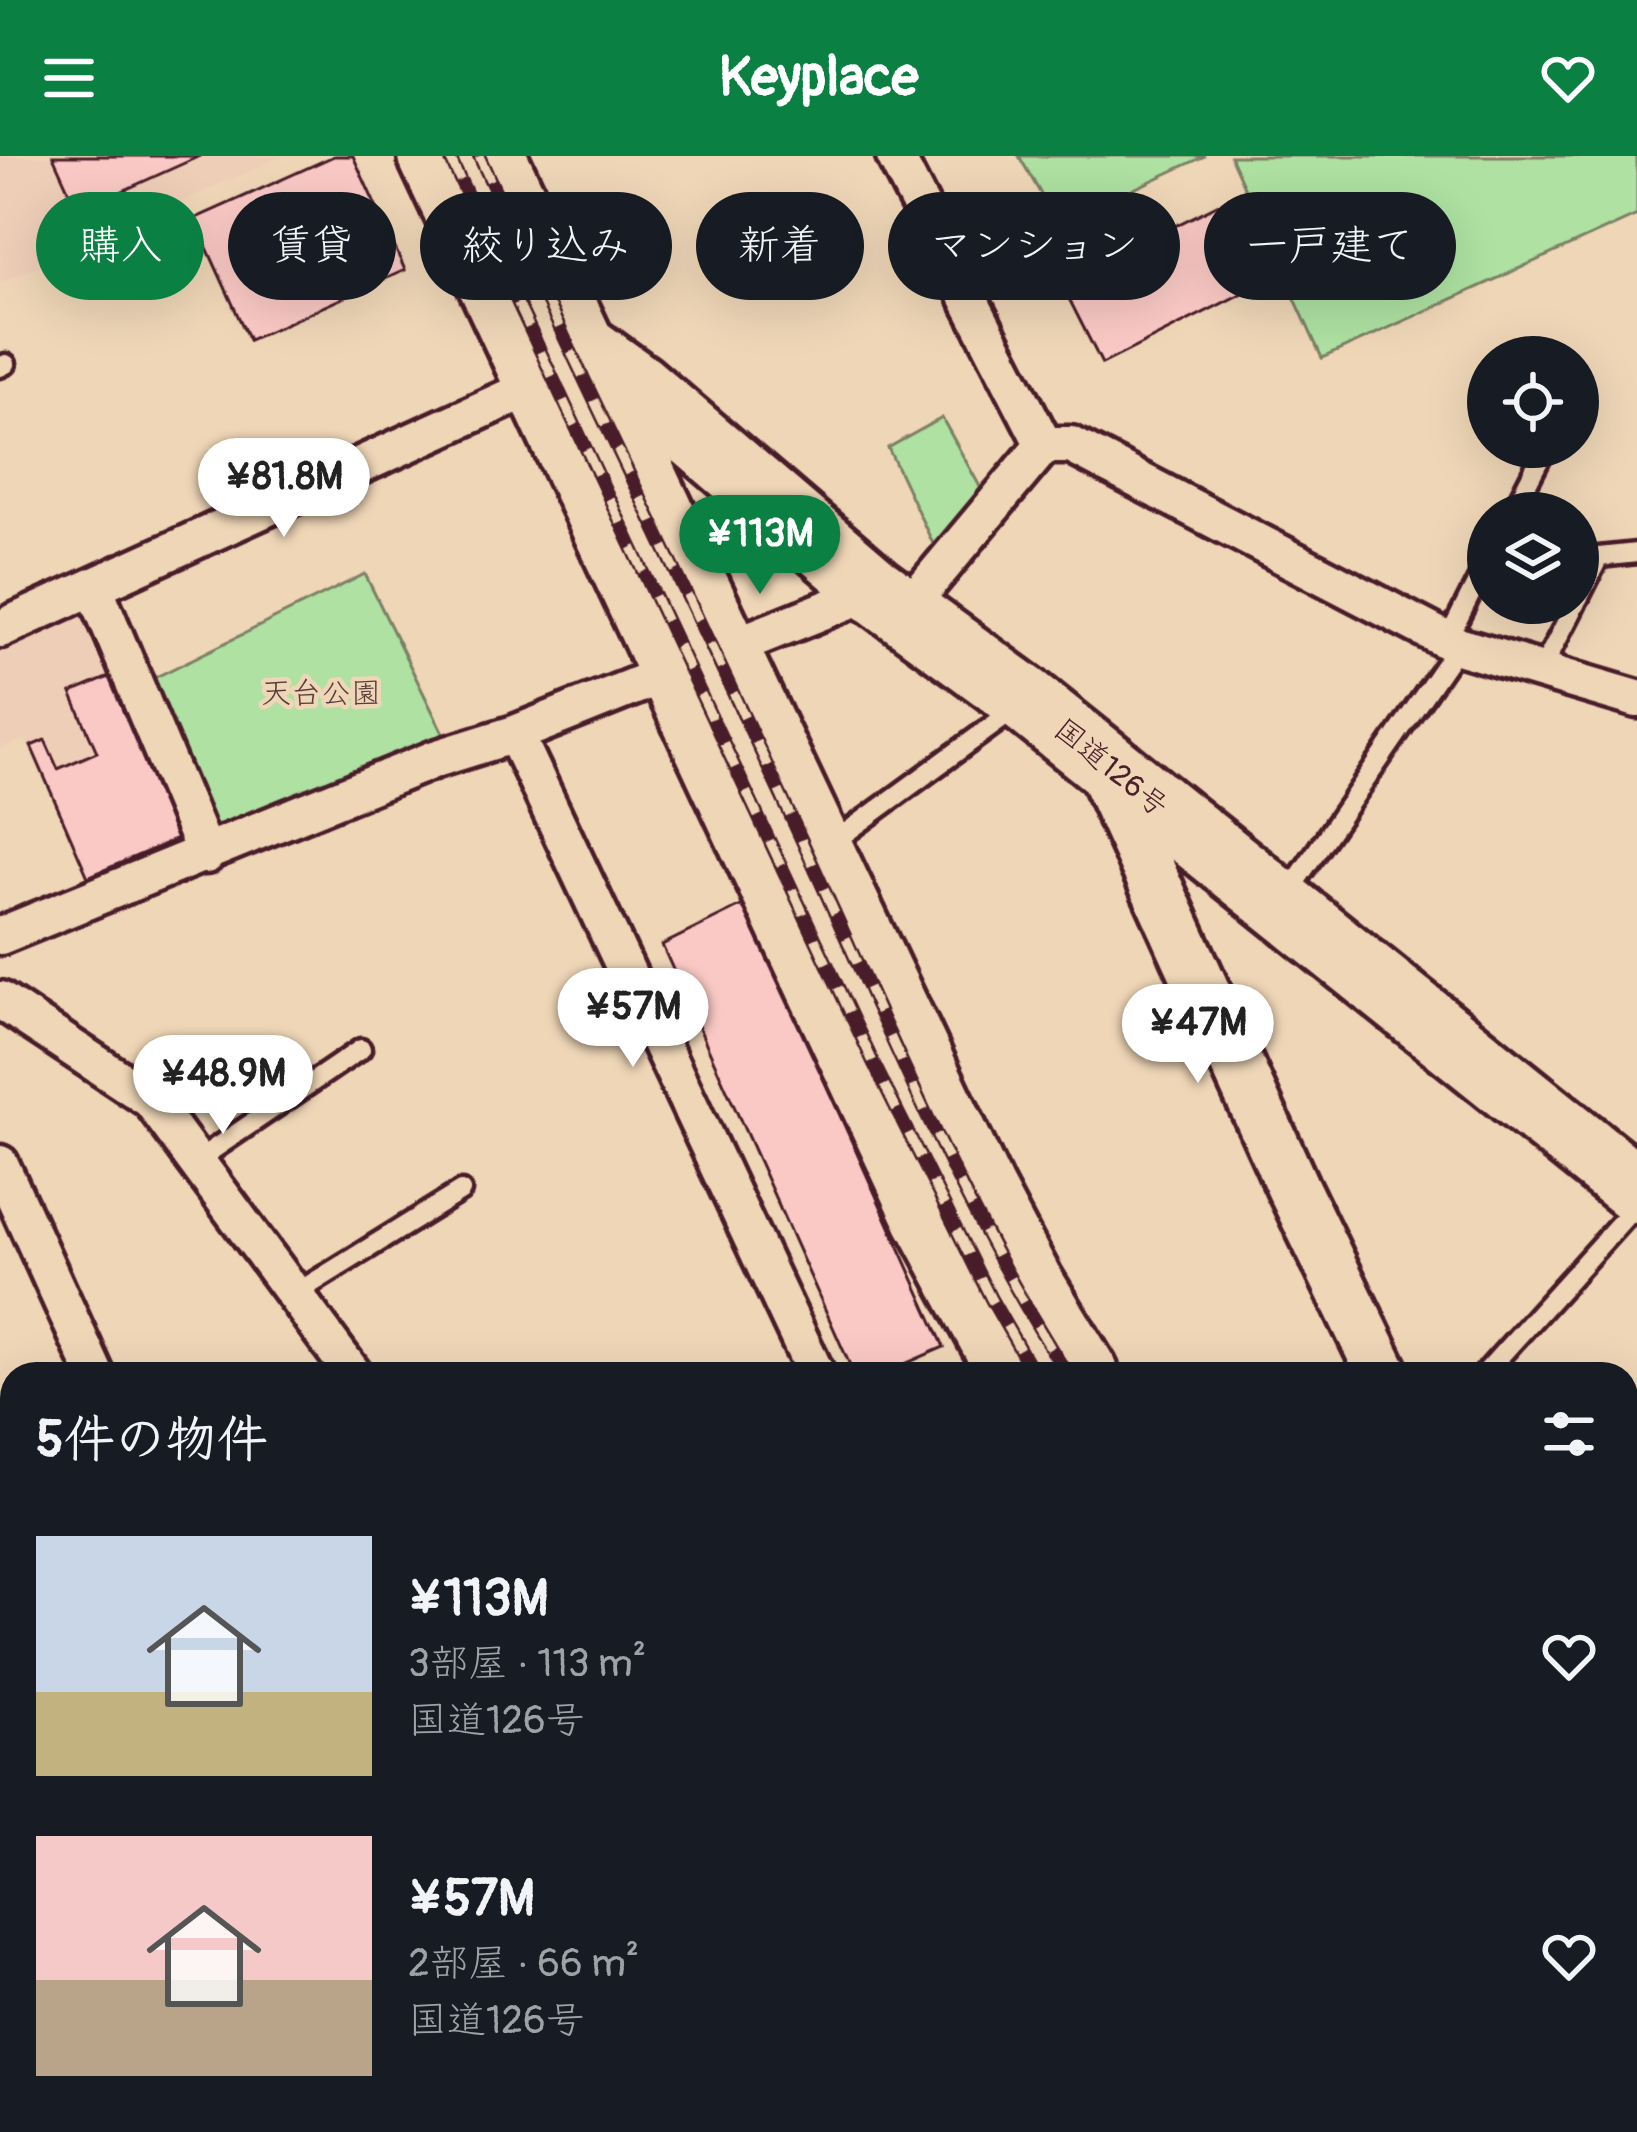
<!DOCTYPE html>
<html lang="ja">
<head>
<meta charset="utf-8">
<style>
	:root { --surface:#171b24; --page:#20242c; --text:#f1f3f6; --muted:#9ea1a6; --accent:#0b8043 }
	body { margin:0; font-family:Pangolin,"Klee One",sans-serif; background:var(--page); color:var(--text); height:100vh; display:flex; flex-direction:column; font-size:45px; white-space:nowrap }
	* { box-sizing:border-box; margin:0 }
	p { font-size:39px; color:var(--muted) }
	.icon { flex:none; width:66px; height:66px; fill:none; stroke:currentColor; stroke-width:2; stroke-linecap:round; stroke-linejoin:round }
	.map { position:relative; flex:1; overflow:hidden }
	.drawer { position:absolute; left:0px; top:1206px; width:1638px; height:771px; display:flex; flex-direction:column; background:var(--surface); border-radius:36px 36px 0 0; box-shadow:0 12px 48px #0002 }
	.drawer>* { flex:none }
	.guide { position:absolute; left:36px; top:36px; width:1566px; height:108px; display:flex; gap:24px }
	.fabs { position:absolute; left:1467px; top:180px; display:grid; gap:24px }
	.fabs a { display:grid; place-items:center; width:132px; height:132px; border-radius:50%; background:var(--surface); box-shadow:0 12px 48px #0002; font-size:60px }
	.price { position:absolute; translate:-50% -102px; padding:0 27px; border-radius:42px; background:#fff; color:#222; font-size:39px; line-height:78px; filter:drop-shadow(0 3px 6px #0008) }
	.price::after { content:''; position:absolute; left:50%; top:72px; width:36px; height:27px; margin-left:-18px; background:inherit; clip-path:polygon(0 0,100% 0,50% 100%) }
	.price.selected { background:var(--accent); color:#fff }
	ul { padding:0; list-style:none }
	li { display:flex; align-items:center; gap:36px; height:300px; padding:0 36px }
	li span { display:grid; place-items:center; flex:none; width:336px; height:240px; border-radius:0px; color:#555 }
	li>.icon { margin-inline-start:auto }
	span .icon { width:144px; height:144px; fill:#fffc; stroke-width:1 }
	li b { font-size:51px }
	h2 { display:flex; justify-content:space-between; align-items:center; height:144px; padding:0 36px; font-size:51px }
	.chip { padding:0 42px; border-radius:54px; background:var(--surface); box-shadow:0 12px 48px #0002; font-size:42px; line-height:108px }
	.chip.selected { background:var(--accent); color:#fff }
	header { display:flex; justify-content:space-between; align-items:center; height:156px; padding:0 36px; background:var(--accent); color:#fff; font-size:54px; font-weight:700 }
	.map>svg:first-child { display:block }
	.built { fill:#efceb8 }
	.green { fill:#aee1a2; stroke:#7c8066; stroke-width:3 }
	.building { fill:#fac9c5; stroke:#4a1f2b; stroke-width:3 }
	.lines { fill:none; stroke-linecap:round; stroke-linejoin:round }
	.lane-casing { stroke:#4a1f2b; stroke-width:27 }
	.street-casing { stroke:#4a1f2b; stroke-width:45 }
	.secondary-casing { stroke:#4a1f2b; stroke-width:60 }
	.highway-casing { stroke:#4a1f2b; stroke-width:75 }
	.lane { stroke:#efd6b7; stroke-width:18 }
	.street { stroke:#efd6b7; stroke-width:36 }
	.secondary { stroke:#efd6b7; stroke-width:51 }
	.highway { stroke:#efd6b7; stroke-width:66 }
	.rail-casing { stroke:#4a1f2b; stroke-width:14 }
	.rail { stroke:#efd6b7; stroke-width:9; stroke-dasharray:27; stroke-linecap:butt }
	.labels { text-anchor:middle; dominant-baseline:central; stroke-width:9; stroke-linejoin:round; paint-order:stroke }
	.park-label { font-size:30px; fill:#593c3d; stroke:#efd6b7 }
	.street-label { font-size:30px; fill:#4a1f2b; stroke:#efd6b7 }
</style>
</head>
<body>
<header><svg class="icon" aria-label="menu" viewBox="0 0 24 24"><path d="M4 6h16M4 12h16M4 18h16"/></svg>Keyplace<svg class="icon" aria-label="heart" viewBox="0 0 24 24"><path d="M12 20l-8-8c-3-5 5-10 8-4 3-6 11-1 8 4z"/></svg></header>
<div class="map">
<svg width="1637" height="1976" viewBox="0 0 1637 1976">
	<rect width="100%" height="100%" fill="#efd6b7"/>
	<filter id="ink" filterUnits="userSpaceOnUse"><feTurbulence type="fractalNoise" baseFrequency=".00833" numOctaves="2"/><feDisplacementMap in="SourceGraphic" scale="24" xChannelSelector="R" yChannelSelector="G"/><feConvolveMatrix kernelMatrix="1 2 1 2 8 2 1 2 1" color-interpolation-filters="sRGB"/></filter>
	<g filter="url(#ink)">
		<path class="built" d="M0,0H283L0,127Z
			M82,459L182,680L178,690L89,725L25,583L0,593V497Z"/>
		<path class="green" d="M1019,0H1205L1058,68Z
			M1230,0H1637V59L1322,202Z
			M942,262L994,356L942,407L888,292Z
			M365,418L444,579L218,677L202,667L150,524Z"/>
		<path class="building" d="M53,0H200L78,55Z
			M334,0H353L405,114L249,184L194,63Z
			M1241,37L1282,117L1102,208L1061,127Z
			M109,521L179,682L88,721L31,590L45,584L58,613L97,596L71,537Z
			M745,748L944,1191L882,1218H854L662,789Z"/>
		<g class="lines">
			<defs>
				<path id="lane" d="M0,211L6,208
					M1512,357L1546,291
					M1578,443L1599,401L1637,397
					M1447,485L1488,404
					M1541,515L1576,447
					M832,687L1018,551
					M1287,738L1458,490
					M196,1005L361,893
					M293,1139L461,1035
					M1484,1218L1637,1048
					M1626,1354L1637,1343
					M1626,1369L1637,1394"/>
				<path id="street" d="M895,0L1044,289L906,454
					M1044,289H1071L1458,490L1637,543
					M94,431L206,699
					M0,473L539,228L552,218
					M515,578L816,1218
					M0,780L435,603L515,578L875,434
					M0,844L151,944L353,1218
					M0,1008L95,1218
					M0,1674L12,1676
					M0,1806H12
					M551,1965L564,1976
					M1072,1965L1075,1976
					M1263,1965L1267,1976
					M288,1976L291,1965"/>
				<path id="secondary" d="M1098,602L1293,1032L1383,1218
					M1626,1727L1637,1750"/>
				<path id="highway" d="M432,0L927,1060L1012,1218
					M492,0L982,1037L1029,1126L1085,1218
					M480,106L584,192L638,231L875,434L1027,545L1637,1034
					M1626,1834L1637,1845
					M1626,1922L1637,1931"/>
			</defs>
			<use href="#lane" class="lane-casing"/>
			<use href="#street" class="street-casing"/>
			<use href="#secondary" class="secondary-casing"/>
			<use href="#highway" class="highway-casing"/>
			<use href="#lane" class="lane"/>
			<use href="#street" class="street"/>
			<use href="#secondary" class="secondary"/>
			<use href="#highway" class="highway"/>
			<defs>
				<path id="rail" d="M449,0L874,908L991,1143L1034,1218
					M479,0C587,233 701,464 808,698C889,875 962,1054 1067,1218
					M1626,1851L1637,1861
					M1626,1892L1637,1902"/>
			</defs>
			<use href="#rail" class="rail-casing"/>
			<use href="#rail" class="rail"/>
		</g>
	</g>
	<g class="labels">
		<g class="park-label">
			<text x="321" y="537">天台公園</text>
		</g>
		<g class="street-label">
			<text transform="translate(1111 612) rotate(39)">国道126号</text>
		</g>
	</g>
</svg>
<div class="fabs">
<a><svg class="icon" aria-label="locate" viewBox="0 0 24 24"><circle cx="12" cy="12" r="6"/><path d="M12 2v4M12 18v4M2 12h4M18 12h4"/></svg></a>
<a><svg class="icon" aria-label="layers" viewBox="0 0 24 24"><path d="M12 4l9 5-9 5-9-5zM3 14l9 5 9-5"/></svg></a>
</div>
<b class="price" style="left:284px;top:384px">¥81.8M</b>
<b class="price selected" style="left:760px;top:441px">¥113M</b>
<b class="price" style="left:633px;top:914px">¥57M</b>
<b class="price" style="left:1198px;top:930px">¥47M</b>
<b class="price" style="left:223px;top:981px">¥48.9M</b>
<div class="guide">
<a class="chip selected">購入</a>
<a class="chip">賃貸</a>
<a class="chip">絞り込み</a>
<a class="chip">新着</a>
<a class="chip">マンション</a>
<a class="chip">一戸建て</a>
</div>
<section class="drawer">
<h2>5件の物件<svg class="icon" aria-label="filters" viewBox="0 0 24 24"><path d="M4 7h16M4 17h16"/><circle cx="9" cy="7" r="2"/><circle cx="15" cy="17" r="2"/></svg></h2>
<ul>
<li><span style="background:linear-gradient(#c9d6e8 65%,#c2b280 0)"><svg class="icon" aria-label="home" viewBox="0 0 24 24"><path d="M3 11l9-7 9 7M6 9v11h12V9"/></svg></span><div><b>¥113M</b><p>3部屋 · 113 m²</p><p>国道126号</p></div><svg class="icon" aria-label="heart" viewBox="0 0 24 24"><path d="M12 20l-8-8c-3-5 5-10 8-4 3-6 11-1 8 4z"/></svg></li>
<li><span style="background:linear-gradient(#f6c9c9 60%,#b9a48a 0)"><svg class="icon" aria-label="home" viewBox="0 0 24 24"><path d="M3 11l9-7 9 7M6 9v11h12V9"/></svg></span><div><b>¥57M</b><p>2部屋 · 66 m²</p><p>国道126号</p></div><svg class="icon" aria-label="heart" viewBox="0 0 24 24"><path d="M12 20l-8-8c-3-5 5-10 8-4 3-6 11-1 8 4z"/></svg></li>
</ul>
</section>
</div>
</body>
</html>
